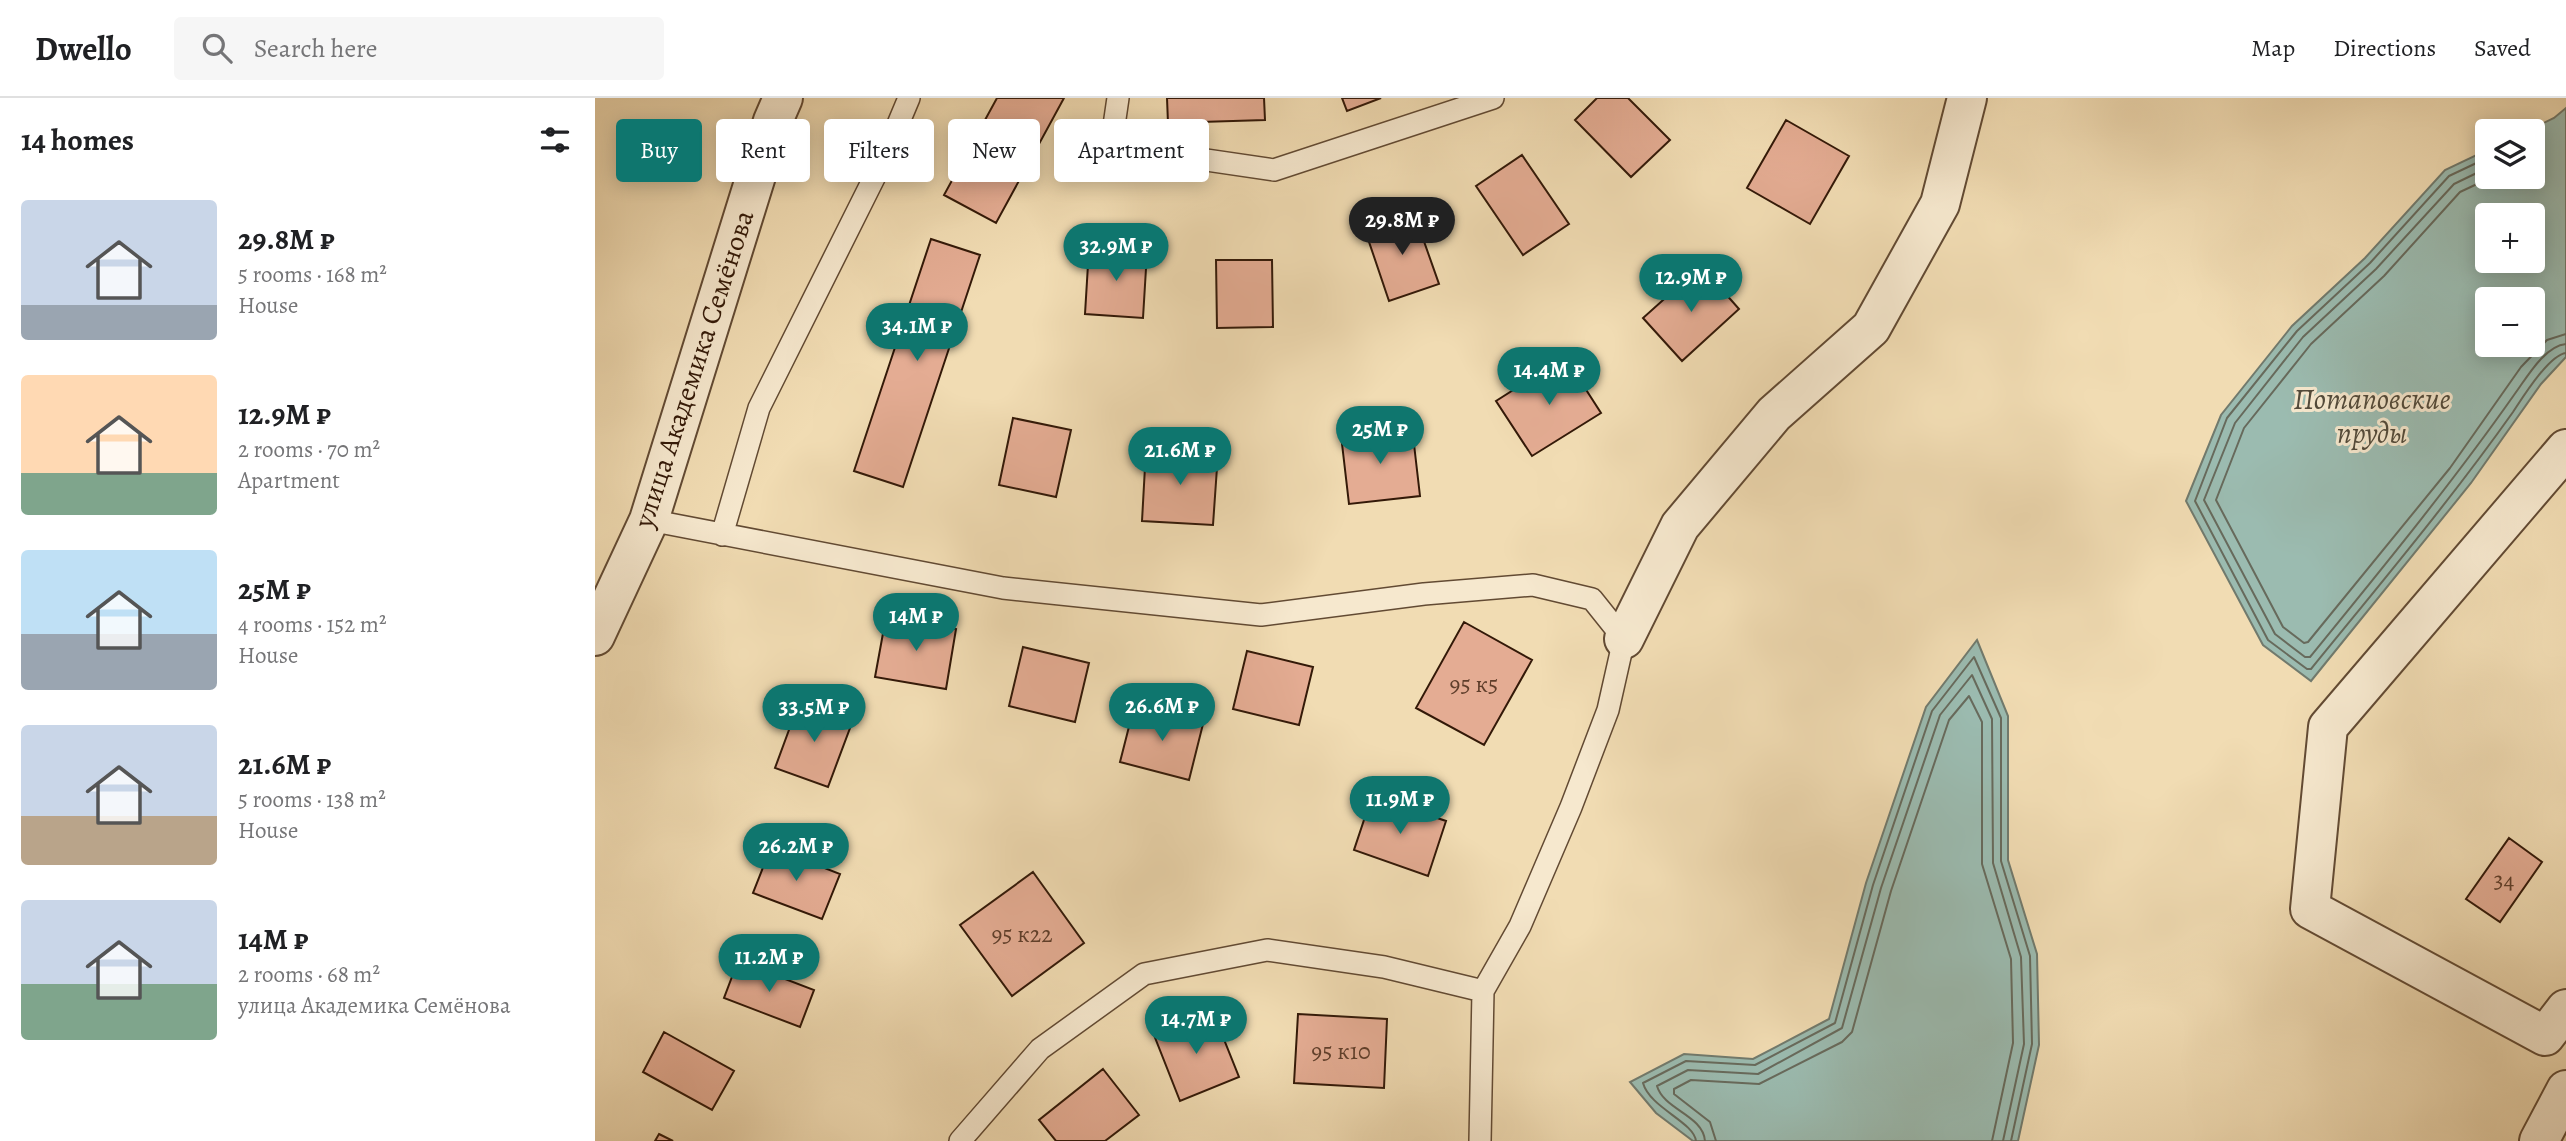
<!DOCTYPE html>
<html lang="en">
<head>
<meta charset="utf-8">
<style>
	:root { --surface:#fff; --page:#f6f6f6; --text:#202124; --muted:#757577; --line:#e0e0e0; --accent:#0f766e }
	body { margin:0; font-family:Alegreya,serif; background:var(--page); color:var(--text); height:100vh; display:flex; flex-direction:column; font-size:26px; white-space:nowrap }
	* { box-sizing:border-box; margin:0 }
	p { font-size:23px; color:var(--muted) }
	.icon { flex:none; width:38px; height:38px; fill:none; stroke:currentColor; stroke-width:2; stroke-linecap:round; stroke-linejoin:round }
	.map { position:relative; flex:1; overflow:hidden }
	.side { display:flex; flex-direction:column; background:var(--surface); width:595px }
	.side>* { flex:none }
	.banner { position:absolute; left:21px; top:21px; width:665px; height:63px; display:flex; gap:14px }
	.controls { position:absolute; left:1880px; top:21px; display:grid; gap:14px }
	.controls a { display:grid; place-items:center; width:70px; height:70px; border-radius:7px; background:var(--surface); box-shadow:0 4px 18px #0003; font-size:35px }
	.price { position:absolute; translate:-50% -60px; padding:0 16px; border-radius:24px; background:var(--accent); color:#fff; font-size:23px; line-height:46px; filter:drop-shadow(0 2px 4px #0008) }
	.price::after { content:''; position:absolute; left:50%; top:42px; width:21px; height:16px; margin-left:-10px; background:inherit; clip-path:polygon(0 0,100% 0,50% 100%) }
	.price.active { background:#222; color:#fff }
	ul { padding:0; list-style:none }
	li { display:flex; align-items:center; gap:21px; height:175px; padding:0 21px }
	li span { display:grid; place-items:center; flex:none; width:196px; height:140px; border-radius:7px; color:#555 }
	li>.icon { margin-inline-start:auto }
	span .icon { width:84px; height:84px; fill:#fffc; stroke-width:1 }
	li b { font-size:30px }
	h2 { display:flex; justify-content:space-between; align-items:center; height:84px; padding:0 21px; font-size:30px }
	.pill { padding:0 24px; border-radius:7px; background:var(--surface); box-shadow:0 4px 18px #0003; font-size:24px; line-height:63px }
	.pill.active { background:var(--accent); color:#fff }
	header { display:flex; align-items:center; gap:42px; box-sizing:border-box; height:98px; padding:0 35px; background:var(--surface); border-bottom:2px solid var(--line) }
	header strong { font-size:33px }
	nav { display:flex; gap:38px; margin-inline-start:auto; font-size:24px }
	.search { width:490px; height:63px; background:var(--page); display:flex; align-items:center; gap:18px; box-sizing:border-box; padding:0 24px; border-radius:7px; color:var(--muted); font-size:26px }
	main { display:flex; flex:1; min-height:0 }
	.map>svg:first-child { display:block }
	.water { fill:#9bbbb0; stroke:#717a6d; stroke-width:2; fill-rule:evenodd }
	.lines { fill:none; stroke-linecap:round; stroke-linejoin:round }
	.shore { stroke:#676a5c; stroke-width:2 }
	.building { fill:#e4ac93; stroke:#331908; stroke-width:2 }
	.service-casing { stroke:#624a33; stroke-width:24 }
	.minor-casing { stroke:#624a33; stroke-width:42 }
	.service { stroke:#f6e8ce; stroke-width:21 }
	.minor { stroke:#f6e8ce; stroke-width:38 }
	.labels { text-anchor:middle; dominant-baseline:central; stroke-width:6; stroke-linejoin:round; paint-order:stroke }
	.number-label { font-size:24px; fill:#5f3e2b }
	.street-label { font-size:28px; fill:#331908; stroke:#f6e8ce }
	.water-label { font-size:30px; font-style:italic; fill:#524a3a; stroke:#f6e8ce }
</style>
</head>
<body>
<header>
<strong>Dwello</strong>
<div class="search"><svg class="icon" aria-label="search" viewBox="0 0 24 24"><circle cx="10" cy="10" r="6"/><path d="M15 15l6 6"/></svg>Search here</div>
<nav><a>Map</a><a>Directions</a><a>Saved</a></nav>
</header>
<main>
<section class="side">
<h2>14 homes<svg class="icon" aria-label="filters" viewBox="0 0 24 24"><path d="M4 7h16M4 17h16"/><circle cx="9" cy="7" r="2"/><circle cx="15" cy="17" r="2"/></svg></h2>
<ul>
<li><span style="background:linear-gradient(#c9d6e8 75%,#9aa5b1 0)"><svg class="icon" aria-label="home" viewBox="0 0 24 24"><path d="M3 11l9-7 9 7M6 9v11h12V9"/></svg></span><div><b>29.8M ₽</b><p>5 rooms · 168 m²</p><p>House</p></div></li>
<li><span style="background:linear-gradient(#ffd9b3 70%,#7fa58c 0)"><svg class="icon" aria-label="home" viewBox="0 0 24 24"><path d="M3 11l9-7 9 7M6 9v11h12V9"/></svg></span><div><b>12.9M ₽</b><p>2 rooms · 70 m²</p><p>Apartment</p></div></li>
<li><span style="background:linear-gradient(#bfe0f5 60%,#9aa5b1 0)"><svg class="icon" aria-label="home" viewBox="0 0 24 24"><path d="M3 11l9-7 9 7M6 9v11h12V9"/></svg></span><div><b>25M ₽</b><p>4 rooms · 152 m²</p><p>House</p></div></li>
<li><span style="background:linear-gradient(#c9d6e8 65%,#b9a48a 0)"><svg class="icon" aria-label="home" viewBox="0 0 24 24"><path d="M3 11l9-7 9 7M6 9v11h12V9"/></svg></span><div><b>21.6M ₽</b><p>5 rooms · 138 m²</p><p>House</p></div></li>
<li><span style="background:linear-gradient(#c9d6e8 60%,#7fa58c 0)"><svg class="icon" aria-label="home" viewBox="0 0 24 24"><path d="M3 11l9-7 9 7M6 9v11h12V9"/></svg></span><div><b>14M ₽</b><p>2 rooms · 68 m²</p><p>улица Академика Семёнова</p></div></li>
</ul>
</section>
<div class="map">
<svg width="1971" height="1043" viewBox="0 0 1971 1043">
	<rect width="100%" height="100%" fill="#f1dcb3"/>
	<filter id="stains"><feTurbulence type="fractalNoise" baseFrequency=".00286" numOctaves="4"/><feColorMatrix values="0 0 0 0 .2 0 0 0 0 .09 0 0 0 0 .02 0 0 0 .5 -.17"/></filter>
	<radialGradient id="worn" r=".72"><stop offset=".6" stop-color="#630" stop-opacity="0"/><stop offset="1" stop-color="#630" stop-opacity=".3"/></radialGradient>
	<path class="water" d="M1971,10V259L1946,286L1876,385L1716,583L1668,547L1591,403L1626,317L1697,228L1770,160L1850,72L1892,52V79H1937V33H1932L1959,20ZM1892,117H1937V163H1892ZM1892,201H1937V247H1892Z
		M1382,542L1413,618V762L1442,856L1444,947L1423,1043H1098L1061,1015L1035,984L1089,956L1158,961L1234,921L1271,785L1331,609Z"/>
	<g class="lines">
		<path class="shore" d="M1892,60L1854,78L1775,165L1702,233L1632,320L1600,403L1673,542L1712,571H1716C1785,486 1855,403 1918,314C1928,299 1954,257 1971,255
			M1892,70L1859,86L1781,171L1708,239L1640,325L1609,402L1680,536L1710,559H1715C1785,473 1855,388 1919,297C1931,281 1949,248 1971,246
			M1897,79L1865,94L1789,178L1716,246L1649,330L1621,402L1688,529L1709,545L1713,544L1855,370L1926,269L1952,242L1971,236
			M1101,1043C1099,1024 1055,1010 1048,985L1091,963L1160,967L1240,925L1278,787L1337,613L1379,559L1406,620V763L1435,858L1437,946L1416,1043
			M1110,1043C1108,1017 1069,1012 1062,988L1093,972L1163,976L1247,930L1286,790L1345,617L1377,577L1397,621L1398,765L1426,859L1429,946L1408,1043
			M1121,1043L1115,1024L1079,996V991L1096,982L1164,986L1247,944L1257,934L1296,793L1354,622L1374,598L1387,624V766L1416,861L1418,945L1397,1043"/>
	</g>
	<path class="building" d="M402,0H469L401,125L349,97Z
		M572,0H669L670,22L573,25Z
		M747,0H786L752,13Z
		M1002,0H1033L1075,42L1036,79L980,22Z
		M1191,22L1254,58L1215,126L1152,90Z
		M927,57L974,126L928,157L881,88Z
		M819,115L844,186L794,203L770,132Z
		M336,141L385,157L308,389L259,373Z
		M494,150L552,154L548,220L490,216Z
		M621,162H677L678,229L622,230Z
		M1106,168L1144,211L1087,263L1048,220Z
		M970,259L1006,315L937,358L901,303Z
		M418,320L476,332L461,399L404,387Z
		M817,329L825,398L754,406L746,337Z
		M551,351L623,355L618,427L547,423Z
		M291,519L361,531L351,591L280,579Z
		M869,524L937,562L889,647L821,610Z
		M428,549L494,565L480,624L414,608Z
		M652,553L718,569L704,627L638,611Z
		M205,602L258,622L233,689L180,670Z
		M539,609L608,626L594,682L525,664Z
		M777,698L851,723L833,778L759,752Z
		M1914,740L1947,764L1905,824L1871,801Z
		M176,749L245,776L227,821L158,795Z
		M438,774L489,845L417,898L365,827Z
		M143,863L219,892L205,929L129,900Z
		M618,914L644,979L585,1003L559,937Z
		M703,916L792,921L789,990L699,985Z
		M69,934L139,973L117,1012L48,974Z
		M508,971L544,1017L510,1043H461L444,1022Z
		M64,1036L78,1043H60Z"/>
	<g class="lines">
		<defs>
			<path id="service" d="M523,0L516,48L679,72L898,0
				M54,422L408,490L666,517L829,496L938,487L997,501L1029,541L1013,612L976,709L925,828L888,893L885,1043
				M127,437L164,310L288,62L314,0
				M365,1043L445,951L549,876L672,852L789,869L888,893"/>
			<path id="minor" d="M1971,351L1733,629L1715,811L1950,938L1971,911
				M0,538L54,422L178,23L188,0
				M1029,541L1085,428L1179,316L1276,230L1345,106L1372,0
				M1944,1043L1971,992"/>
		</defs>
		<use href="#service" class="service-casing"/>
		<use href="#minor" class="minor-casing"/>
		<use href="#service" class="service"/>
		<use href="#minor" class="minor"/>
	</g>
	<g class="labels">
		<g class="number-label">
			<text x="879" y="586">95 к5</text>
			<text x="1909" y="782">34</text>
			<text x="427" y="836">95 к22</text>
			<text x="746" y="953">95 к10</text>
		</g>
		<g class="street-label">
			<text transform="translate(99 271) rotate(-72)">улица Академика Семёнова</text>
		</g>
		<g class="water-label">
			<text x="1777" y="301">Потаповские<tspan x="1777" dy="34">пруды</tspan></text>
		</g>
	</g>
	<rect width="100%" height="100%" filter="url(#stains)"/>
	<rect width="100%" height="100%" fill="url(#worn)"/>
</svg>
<div class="controls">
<a><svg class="icon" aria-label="layers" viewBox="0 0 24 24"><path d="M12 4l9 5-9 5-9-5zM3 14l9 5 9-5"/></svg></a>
<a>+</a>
<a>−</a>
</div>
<b class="price active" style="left:807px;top:159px">29.8M ₽</b>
<b class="price" style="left:521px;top:185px">32.9M ₽</b>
<b class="price" style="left:1096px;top:216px">12.9M ₽</b>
<b class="price" style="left:322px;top:265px">34.1M ₽</b>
<b class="price" style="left:954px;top:309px">14.4M ₽</b>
<b class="price" style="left:785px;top:368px">25M ₽</b>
<b class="price" style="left:585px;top:389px">21.6M ₽</b>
<b class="price" style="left:321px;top:555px">14M ₽</b>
<b class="price" style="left:567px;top:645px">26.6M ₽</b>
<b class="price" style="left:219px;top:646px">33.5M ₽</b>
<b class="price" style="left:805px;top:738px">11.9M ₽</b>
<b class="price" style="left:201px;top:785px">26.2M ₽</b>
<b class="price" style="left:174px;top:896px">11.2M ₽</b>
<b class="price" style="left:601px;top:958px">14.7M ₽</b>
<div class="banner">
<a class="pill active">Buy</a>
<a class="pill">Rent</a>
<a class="pill">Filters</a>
<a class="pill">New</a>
<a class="pill">Apartment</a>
</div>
</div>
</main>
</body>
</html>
